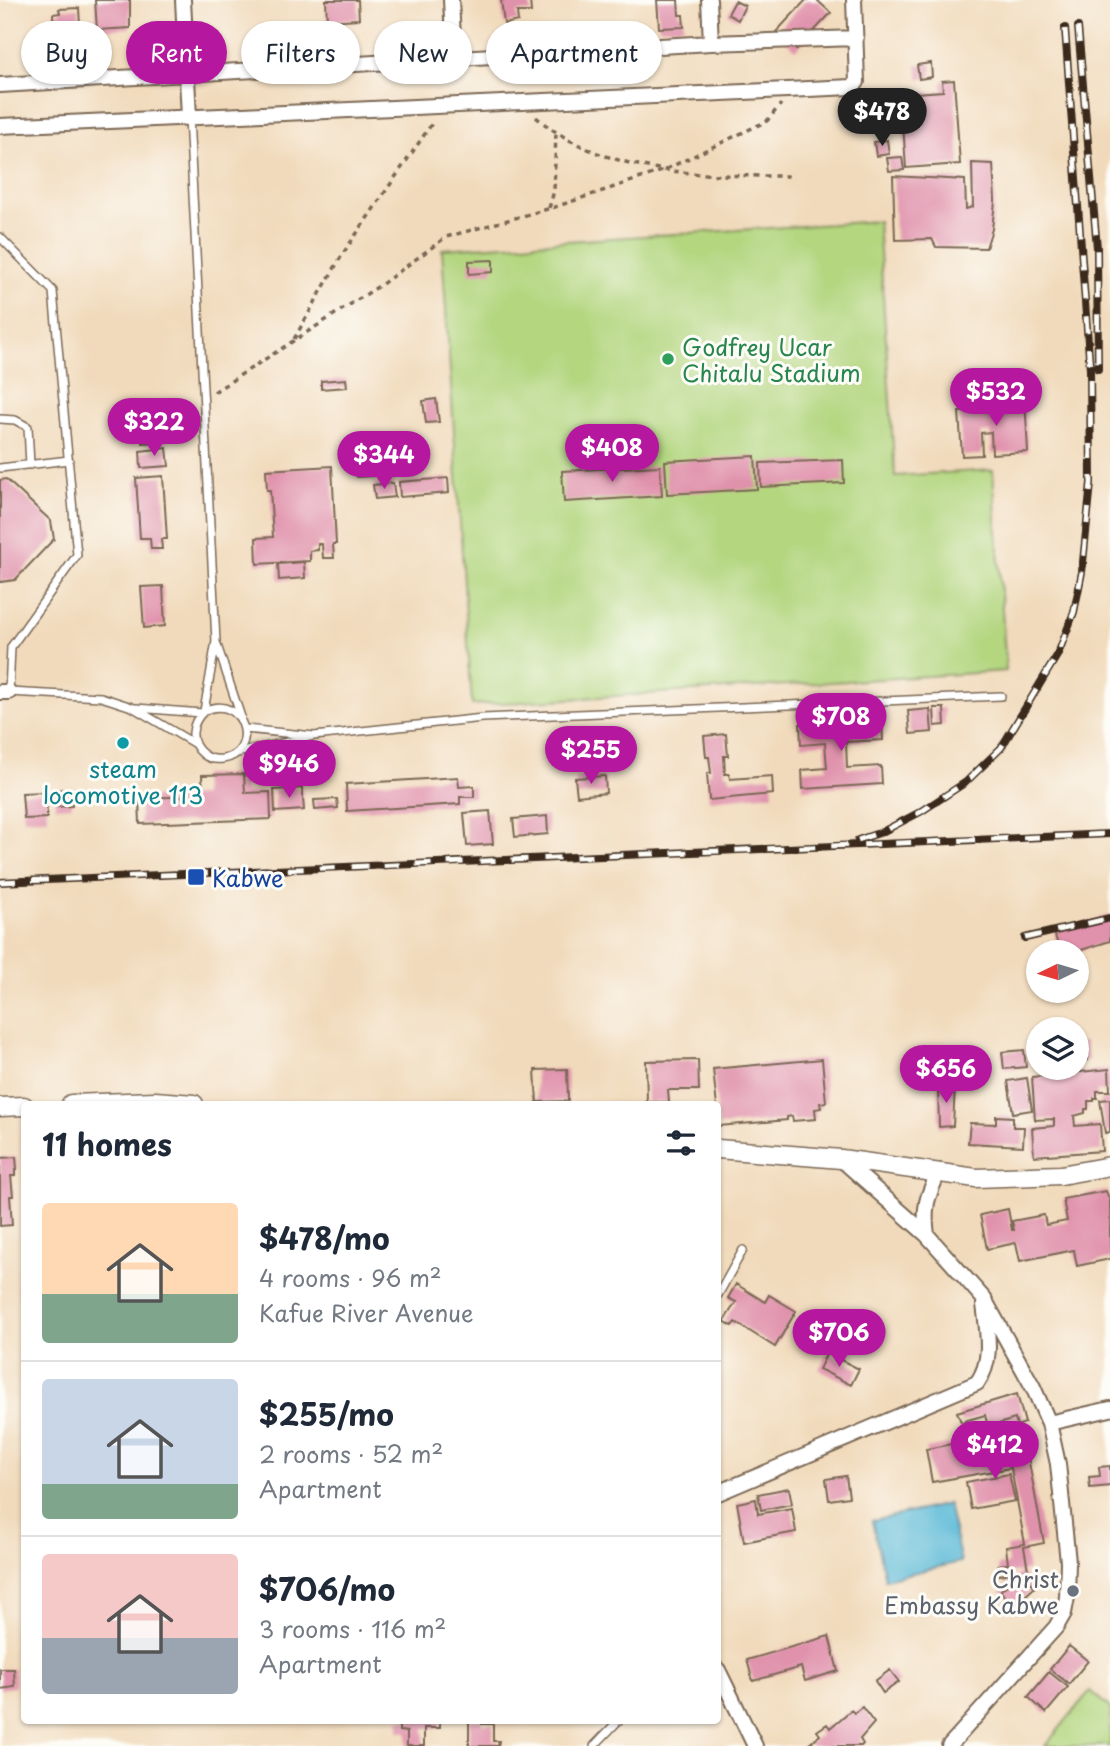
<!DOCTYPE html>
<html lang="en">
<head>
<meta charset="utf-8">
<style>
	:root { --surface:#fff; --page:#f2f2f3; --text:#1f2937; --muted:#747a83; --line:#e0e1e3; --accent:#b5179e }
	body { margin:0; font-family:"Playpen Sans",sans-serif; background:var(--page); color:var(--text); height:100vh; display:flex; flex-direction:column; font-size:26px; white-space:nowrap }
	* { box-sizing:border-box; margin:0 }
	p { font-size:23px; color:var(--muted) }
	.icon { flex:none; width:38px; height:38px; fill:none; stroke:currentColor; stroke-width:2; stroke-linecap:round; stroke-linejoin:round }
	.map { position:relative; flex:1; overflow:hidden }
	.side { position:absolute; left:21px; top:1101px; width:700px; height:623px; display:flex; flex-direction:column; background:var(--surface); border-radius:7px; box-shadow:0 2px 5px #0004 }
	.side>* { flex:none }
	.hud { position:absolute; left:21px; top:21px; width:700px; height:63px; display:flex; gap:14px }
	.needle { width:46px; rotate:265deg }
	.controls { position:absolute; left:1026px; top:940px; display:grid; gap:14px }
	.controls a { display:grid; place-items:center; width:63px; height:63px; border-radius:50%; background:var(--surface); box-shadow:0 2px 5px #0004; font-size:35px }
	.price { position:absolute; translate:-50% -60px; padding:0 16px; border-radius:24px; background:var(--accent); color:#fff; font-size:23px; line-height:46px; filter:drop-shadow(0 2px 4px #0008) }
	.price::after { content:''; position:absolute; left:50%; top:42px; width:21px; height:16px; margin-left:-10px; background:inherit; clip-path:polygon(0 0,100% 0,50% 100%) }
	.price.on { background:#222; color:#fff }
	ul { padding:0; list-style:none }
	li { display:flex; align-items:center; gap:21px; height:175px; padding:0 21px }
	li+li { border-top:2px solid var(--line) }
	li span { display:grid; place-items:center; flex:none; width:196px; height:140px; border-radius:7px; color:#555 }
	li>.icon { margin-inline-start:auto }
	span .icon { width:84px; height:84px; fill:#fffc; stroke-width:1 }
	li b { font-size:30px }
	h2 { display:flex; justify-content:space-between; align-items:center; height:84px; padding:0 21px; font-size:30px }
	.chip { padding:0 24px; border-radius:32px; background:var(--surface); box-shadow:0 2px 5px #0004; font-size:24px; line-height:63px }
	.chip.on { background:var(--accent); color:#fff }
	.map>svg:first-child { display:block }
	.pitch { fill:#b3d67f; stroke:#77804e; stroke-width:2 }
	.water { fill:#57b8d6; stroke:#49717a; stroke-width:2 }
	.building { fill:#e091ab }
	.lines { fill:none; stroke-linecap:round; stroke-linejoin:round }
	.service-casing { stroke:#7b6855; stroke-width:10 }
	.minor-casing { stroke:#7b6855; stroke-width:18 }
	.tertiary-casing { stroke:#7b6855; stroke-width:21 }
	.path { stroke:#7b6855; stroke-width:3.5; stroke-dasharray:5 5; stroke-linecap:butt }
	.service { stroke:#fff; stroke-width:7 }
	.minor { stroke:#fff; stroke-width:14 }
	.tertiary { stroke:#fff; stroke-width:18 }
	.rail-casing { stroke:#3b2a1e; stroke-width:8 }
	.rail { stroke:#fdfcf7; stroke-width:5; stroke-dasharray:16; stroke-linecap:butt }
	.leisure-dot { fill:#2e9e5b; stroke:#fdfcf7; stroke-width:2.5 }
	.culture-dot { fill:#0f9aa8; stroke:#fdfcf7; stroke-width:2.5 }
	.transit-dot { fill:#1a4fb4; stroke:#fdfcf7; stroke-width:2.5 }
	.worship-dot { fill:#6b7280; stroke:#fdfcf7; stroke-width:2.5 }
	.labels { text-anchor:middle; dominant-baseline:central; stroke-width:6; stroke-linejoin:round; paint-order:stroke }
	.leisure-label { font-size:23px; fill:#27864d; stroke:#fdfcf7; text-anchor:start }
	.culture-label { font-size:23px; fill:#0d838f; stroke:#fdfcf7 }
	.transit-label { font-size:23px; fill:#164399; stroke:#fdfcf7; text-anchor:start }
	.worship-label { font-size:23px; fill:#5b616d; stroke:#fdfcf7; text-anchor:end }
</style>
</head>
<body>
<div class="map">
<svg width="1110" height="1746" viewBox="0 0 1110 1746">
	<rect width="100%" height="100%" fill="#fdfcf7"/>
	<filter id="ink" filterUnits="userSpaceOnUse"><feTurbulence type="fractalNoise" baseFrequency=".0143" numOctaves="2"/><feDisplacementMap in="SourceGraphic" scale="14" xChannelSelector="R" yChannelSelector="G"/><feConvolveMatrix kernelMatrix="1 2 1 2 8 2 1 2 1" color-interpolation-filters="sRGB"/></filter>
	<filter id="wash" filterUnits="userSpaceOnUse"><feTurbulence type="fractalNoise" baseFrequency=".00686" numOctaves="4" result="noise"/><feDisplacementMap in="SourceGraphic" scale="28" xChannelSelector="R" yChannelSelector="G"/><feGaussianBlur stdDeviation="1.57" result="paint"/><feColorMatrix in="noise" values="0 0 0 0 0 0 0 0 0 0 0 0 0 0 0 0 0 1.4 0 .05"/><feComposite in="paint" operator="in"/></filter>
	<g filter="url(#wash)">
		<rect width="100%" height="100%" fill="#f1dabb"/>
		<path class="pitch" d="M878,221L895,476L993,470L1006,671L472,705L442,249Z
			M1090,1691L1110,1708V1746H1045Z"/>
		<path class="water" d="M948,1504L961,1562L885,1579L872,1521Z"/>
		<g id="blocks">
			<path class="building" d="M95,0H130V28L97,30Z
				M326,0H358L359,19L327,21Z
				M501,0H530L531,12H517L518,21L504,24Z
				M657,0H678L679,15H683L684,27L659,28Z
				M806,0H817L831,13L796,50L776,32Z
				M735,1L745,6L738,20L728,14Z
				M79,8L81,42H70V47H64V42H61L60,34L54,35L53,14L60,13L59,9Z
				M931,63L932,77L919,79L917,65Z
				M954,80L960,164L906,168L901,94L943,91L942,81Z
				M887,140L889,154L876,156L874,142Z
				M902,157L904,170L889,171L887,158Z
				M972,163L993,164L995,201L992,229L986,248L936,247L932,239L895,240L893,176L965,180L966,209L973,207Z
				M493,260V272L469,274V261Z
				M346,379L347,387L321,389V381Z
				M1025,398L1028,452L992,454L991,432L981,433L982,455L962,456L959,412L999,409V399Z
				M436,399L439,422L426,423L423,401Z
				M155,428L156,442L143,443L142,429Z
				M167,448L169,466L141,468L140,451Z
				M755,456L757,489L667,494L665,461Z
				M843,460L844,483L761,487L760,463Z
				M398,463H409L410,474L399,475Z
				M332,466L336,544H333L334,558H323L322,544H318V550L310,551V561L257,564L256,538L273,537L270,490H267L266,470Z
				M377,466H390L391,476L378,477Z
				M660,466L662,496L564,502L562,471Z
				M371,467L372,476L357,477V468Z
				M163,476L167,539H161L162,549H151L150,538H140L136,478Z
				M448,478L449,493L400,497L399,482Z
				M6,479L51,521L54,539L15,580L0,582V480Z
				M393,483L395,497L375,499L373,485Z
				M304,562L305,578L279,580L278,564Z
				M163,586L165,626L144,628L141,587Z
				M934,708H944L945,725L935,726Z
				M930,709L932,732L910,734L908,711Z
				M882,719L883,740L846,742L847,768L881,766L882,784L803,789L802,770L827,768L825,743L801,745L800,724Z
				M726,734L728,756H724L725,774H729L730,779L772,776L773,794L709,800L707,773H711L709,757H706L704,736Z
				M244,774L245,793L270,792L271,819L140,824L139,798L203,796L202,775Z
				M605,776L606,793L577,796L575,778Z
				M458,777L459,787L474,786V797H460V804L347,811L346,784Z
				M302,788L304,810L275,812L274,790Z
				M71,789L72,806L55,807L54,790Z
				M46,792L47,818L24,819L22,793Z
				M337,799L338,808L315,810L314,800Z
				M490,811L493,844L467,846L464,813Z
				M547,816L548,834L515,837L513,819Z
				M1110,915V941L1075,952H1060L1054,932Z
				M1085,1042L1088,1060L1076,1061V1043Z
				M1024,1050L1026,1067L1004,1069L1002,1052Z
				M822,1059L826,1102L820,1103L821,1108L815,1109L816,1119L793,1121L792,1116L787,1117V1120L719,1126L713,1069Z
				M698,1060L699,1090H668L669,1102H647L646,1061Z
				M567,1069L568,1101L537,1102L535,1070Z
				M1109,1069L1110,1091H1097V1098H1094V1101H1088V1109H1085V1113L1074,1116L1075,1126L1100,1124L1102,1151L1034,1156L1032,1128L1054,1126V1119L1035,1120L1032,1077Z
				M1027,1078L1032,1110L1013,1113L1008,1081Z
				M955,1085L953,1126L939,1127L938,1086Z
				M1110,1099V1132L1105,1133L1100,1100Z
				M996,1116L1013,1117V1127H1024L1023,1146L968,1143L970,1123L996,1124Z
				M16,1157L17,1169H15V1176H11L13,1196H10L12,1225L0,1226V1158Z
				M1106,1191L1110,1201V1259L1077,1266L1074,1250L1020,1261L1016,1243L987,1249L980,1215L1008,1209L1012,1230H1014L1012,1221L1044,1215L1046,1225L1067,1221L1063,1199Z
				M736,1284L765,1302L769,1295L796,1311L775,1347L735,1322L732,1326L724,1321L736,1302L728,1298Z
				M827,1353L859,1369L851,1385L819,1369Z
				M1017,1394L1025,1423L1017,1426L1015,1419L988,1427L985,1415L961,1422L957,1412Z
				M1023,1430L1044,1543L1024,1547L1028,1570L999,1575L998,1565L1008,1564L1006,1547L1025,1544L1011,1468L932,1482L926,1449Z
				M1110,1466V1486L1090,1488L1089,1477L1100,1476L1099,1467Z
				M1009,1474L1015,1501L971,1509L966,1482Z
				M846,1476L849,1497L829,1500L826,1479Z
				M789,1488L792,1504L761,1510L758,1494Z
				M756,1499L758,1514L792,1508L796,1532L744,1542L737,1503Z
				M1021,1572L1035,1587L1014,1606L1000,1591Z
				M829,1636L838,1671L805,1681L801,1667L753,1681L747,1660Z
				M1069,1646L1088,1661L1069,1684L1050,1669Z
				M0,1669H14L15,1687L0,1689Z
				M890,1670L899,1682L883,1693L875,1681Z
				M1049,1672L1068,1687L1046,1713L1028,1697Z
				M862,1707L874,1723L860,1739L863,1744L861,1746H811L809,1744L820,1735L817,1731L827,1724L830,1728L851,1710L854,1713Z
				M399,1720H440V1728H424V1746H407V1732L399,1731Z
				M469,1720H483L482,1724H493V1741H499L498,1746H469Z"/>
		</g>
	</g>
	<g filter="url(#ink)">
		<use href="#blocks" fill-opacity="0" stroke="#7b6855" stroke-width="2"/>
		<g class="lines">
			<defs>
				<path id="service" d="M189,117L216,641L204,711C191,723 188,742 203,754C209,759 216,760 223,759C260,754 246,692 204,711
					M0,237L53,291L77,555L11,647L9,692L101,697L132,707L195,744
					M0,419L15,420L28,427L30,465
					M0,468L69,460
					M216,642L241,717
					M136,708L202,713
					M314,736L483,718L1001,696
					M237,753L314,736L245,729
					M718,1295L743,1250
					M594,1746L619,1720"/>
				<path id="minor" d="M183,0L189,117
					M451,0L454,57
					M709,0L711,43
					M0,85L711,43L856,38
					M0,126L852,87L857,82L854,0
					M0,692H9
					M841,1159L927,1235L984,1299L1033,1387L1049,1423L1058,1464L1068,1562L1067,1597L1064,1613L1056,1627L949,1746
					M927,1235C923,1207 927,1197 939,1171
					M1049,1423L1110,1409
					M718,1493L977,1383C994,1360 987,1331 984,1304
					M718,1670L755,1746"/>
				<path id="tertiary" d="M71,1104L155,1101L194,1104
					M0,1107L24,1106
					M718,1149L841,1159L976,1178L1061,1175L1110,1166"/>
			</defs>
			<use href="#service" class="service-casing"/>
			<use href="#minor" class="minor-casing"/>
			<use href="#tertiary" class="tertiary-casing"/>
			<path class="path" d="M536,117C606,176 703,176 789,176
				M549,208L554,191L556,131
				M294,339L342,255L433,122
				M214,392L382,284L446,237L555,207L662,171L767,121L781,104"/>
			<use href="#service" class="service"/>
			<use href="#minor" class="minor"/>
			<use href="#tertiary" class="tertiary"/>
			<defs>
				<path id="rail" d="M1078,27L1097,248L1098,369
					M858,840L882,832L922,811L966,782L1001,748L1058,654L1074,612L1082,572L1091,483L1090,370L1065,28
					M0,882L1110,834
					M1025,938L1110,918"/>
			</defs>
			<use href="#rail" class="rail-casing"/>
			<use href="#rail" class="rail"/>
		</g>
	</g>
	<circle class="leisure-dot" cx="668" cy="359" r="7"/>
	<circle class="culture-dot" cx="123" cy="743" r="7"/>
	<rect class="transit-dot" x="187" y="868" width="18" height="18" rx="3.5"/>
	<circle class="worship-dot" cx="1073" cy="1591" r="7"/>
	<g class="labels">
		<g class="leisure-label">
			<text x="682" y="346">Godfrey Ucar<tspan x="682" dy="26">Chitalu Stadium</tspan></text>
		</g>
		<g class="culture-label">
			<text x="123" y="768">steam<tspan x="123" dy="26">locomotive 113</tspan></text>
		</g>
		<g class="transit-label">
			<text x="212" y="877">Kabwe</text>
		</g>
		<g class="worship-label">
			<text x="1059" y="1578">Christ<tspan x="1059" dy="26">Embassy Kabwe</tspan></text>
		</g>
	</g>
</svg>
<div class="controls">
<a><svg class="needle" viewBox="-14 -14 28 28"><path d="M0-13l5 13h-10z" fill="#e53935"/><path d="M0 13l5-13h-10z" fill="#747a83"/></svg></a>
<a><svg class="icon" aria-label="layers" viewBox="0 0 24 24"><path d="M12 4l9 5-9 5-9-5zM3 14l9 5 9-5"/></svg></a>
</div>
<b class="price on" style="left:882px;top:148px">$478</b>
<b class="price" style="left:996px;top:428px">$532</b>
<b class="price" style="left:154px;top:458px">$322</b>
<b class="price" style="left:612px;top:484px">$408</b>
<b class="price" style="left:384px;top:491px">$344</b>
<b class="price" style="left:841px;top:753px">$708</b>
<b class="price" style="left:591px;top:786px">$255</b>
<b class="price" style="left:289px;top:800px">$946</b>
<b class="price" style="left:946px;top:1105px">$656</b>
<b class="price" style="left:839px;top:1369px">$706</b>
<b class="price" style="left:995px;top:1481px">$412</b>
<div class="hud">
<a class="chip">Buy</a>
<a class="chip on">Rent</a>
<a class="chip">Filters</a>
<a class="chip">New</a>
<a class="chip">Apartment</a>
</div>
<section class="side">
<h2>11 homes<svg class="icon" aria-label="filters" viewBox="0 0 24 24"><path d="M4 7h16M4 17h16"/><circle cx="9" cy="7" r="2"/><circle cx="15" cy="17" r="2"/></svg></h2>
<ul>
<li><span style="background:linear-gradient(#ffd9b3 65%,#7fa58c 0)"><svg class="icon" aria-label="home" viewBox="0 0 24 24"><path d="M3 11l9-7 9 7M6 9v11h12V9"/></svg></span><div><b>$478/mo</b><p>4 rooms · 96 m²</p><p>Kafue River Avenue</p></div></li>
<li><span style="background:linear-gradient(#c9d6e8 75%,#7fa58c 0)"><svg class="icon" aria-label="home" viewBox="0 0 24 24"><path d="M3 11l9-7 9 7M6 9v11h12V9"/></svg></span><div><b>$255/mo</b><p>2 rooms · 52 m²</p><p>Apartment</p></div></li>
<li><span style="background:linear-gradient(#f6c9c9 60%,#9aa5b1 0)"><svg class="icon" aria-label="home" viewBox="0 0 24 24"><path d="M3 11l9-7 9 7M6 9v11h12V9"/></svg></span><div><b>$706/mo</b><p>3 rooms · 116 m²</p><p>Apartment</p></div></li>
</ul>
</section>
</div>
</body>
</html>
